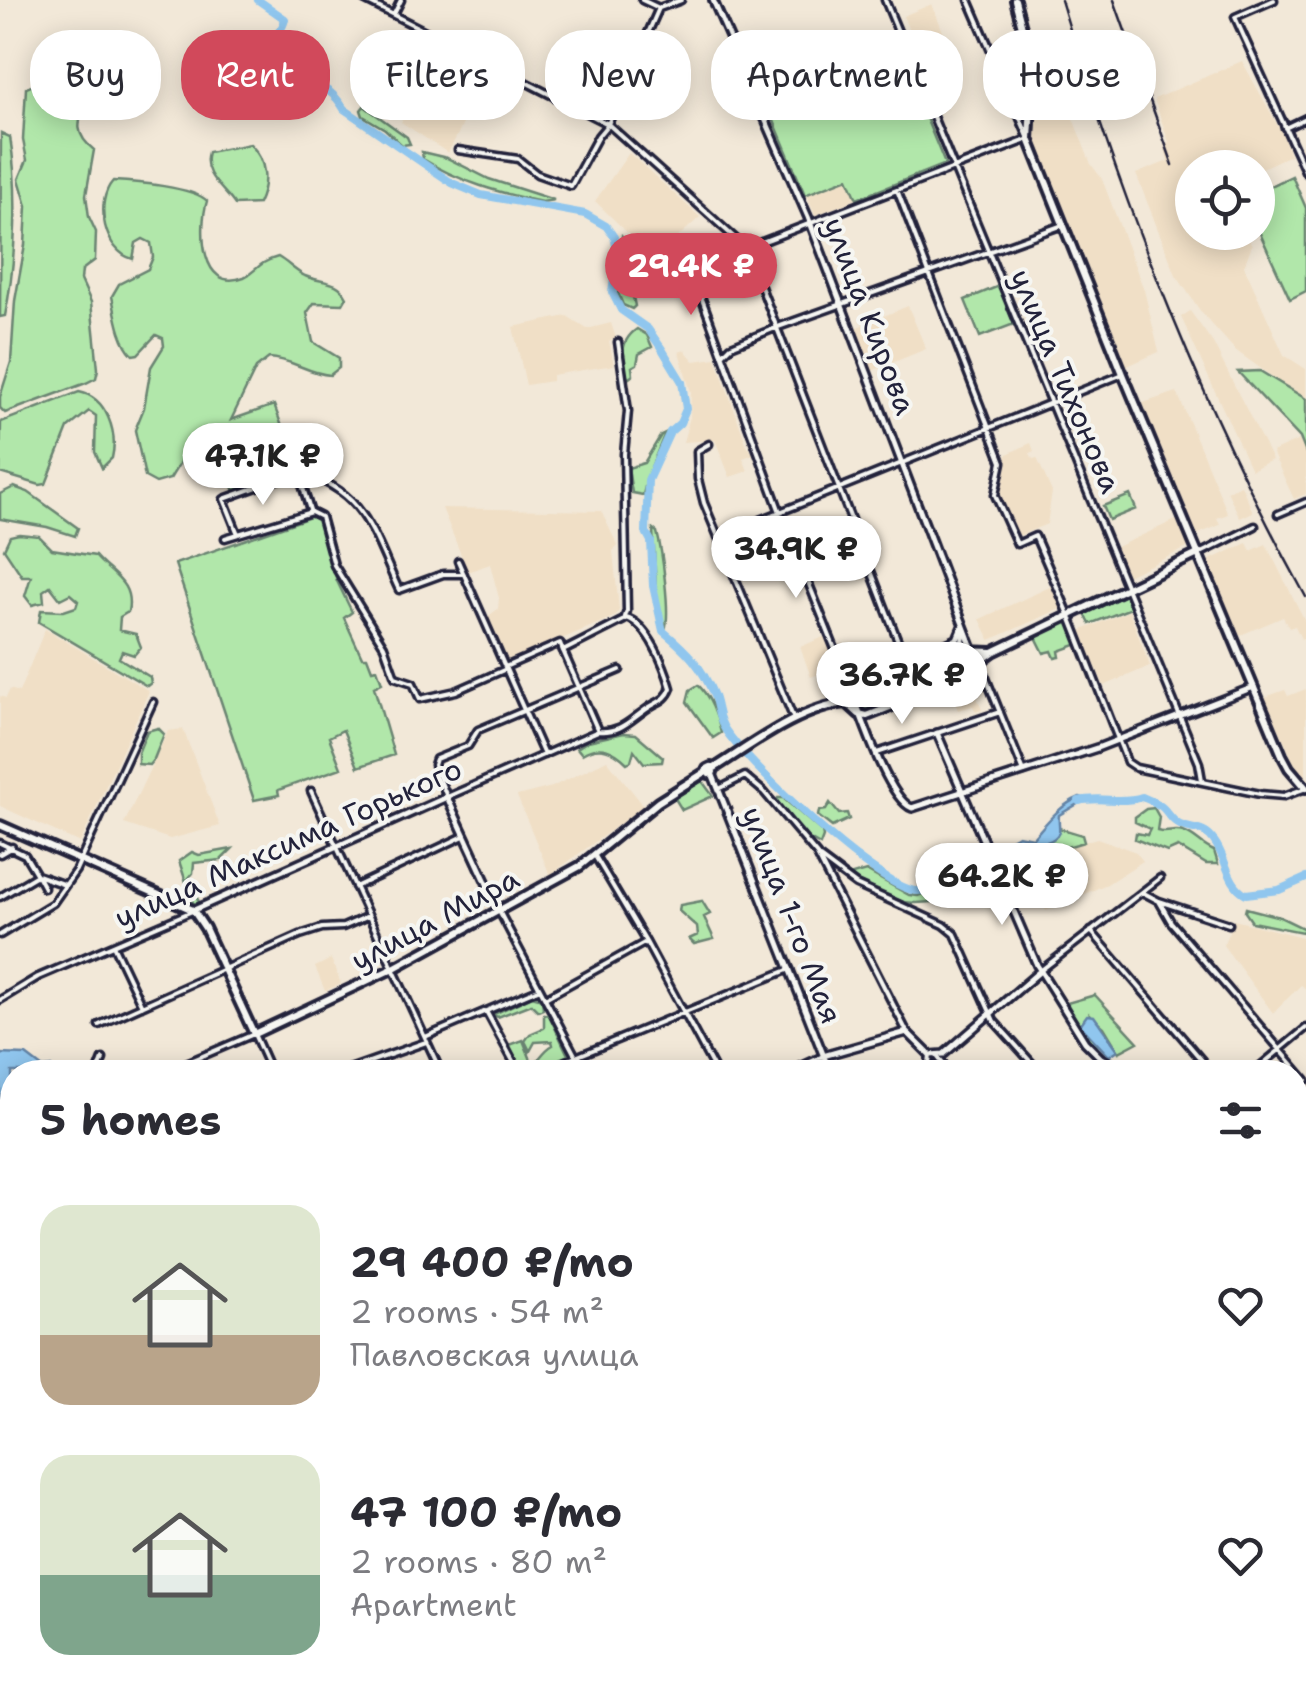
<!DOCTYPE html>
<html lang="en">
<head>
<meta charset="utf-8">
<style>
	:root { --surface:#fff; --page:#f7f7f7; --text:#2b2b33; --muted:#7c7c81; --accent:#d1495b }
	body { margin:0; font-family:"Shantell Sans",sans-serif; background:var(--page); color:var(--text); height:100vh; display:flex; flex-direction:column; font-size:38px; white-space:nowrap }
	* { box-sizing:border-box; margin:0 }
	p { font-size:32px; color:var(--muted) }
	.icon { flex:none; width:55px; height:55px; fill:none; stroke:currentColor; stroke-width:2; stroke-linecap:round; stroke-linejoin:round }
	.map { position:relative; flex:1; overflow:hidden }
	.panel { position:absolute; left:0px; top:1060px; width:1308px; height:642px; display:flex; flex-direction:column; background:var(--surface); border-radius:40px 40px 0 0; box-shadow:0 5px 25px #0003 }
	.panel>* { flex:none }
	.top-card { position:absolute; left:30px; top:30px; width:1248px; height:90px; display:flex; gap:20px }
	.buttons { position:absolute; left:1175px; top:150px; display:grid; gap:20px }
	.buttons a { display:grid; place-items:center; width:100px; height:100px; border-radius:50%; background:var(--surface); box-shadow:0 5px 25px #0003; font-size:50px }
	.price { position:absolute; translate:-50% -85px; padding:0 22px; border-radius:35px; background:#fff; color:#222; font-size:32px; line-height:65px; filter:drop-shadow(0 2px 5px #0008) }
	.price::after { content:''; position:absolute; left:50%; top:60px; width:30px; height:22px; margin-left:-15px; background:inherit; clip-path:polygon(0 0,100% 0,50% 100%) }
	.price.current { background:var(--accent); color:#fff }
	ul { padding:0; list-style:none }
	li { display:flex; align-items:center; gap:30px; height:250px; padding:0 40px }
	li span { display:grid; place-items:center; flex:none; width:280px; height:200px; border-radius:30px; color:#555 }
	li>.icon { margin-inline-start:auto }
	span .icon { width:120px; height:120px; fill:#fffc; stroke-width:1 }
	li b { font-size:42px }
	h2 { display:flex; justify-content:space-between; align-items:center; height:120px; padding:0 40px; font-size:42px }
	.tag { padding:0 35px; border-radius:40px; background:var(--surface); box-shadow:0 5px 25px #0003; font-size:35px; line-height:90px }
	.tag.current { background:var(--accent); color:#fff }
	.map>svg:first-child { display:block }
	.built { fill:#f0dfc6 }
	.green { fill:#b1e7aa; stroke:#6a8472; stroke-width:2.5 }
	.water { fill:#90c6ee; stroke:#6484a6; stroke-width:2.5 }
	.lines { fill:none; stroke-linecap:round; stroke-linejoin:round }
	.stream { stroke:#6484a6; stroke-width:2.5 }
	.river { stroke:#90c6ee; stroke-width:8 }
	.minor-casing { stroke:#22223b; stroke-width:11 }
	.tertiary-casing { stroke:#22223b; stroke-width:12 }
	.secondary-casing { stroke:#22223b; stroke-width:14 }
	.minor { stroke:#f6f6f2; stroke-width:4 }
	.tertiary { stroke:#f6f6f2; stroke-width:5 }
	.secondary { stroke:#f6f6f2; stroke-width:6 }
	.rail { stroke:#22223b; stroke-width:2.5 }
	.labels { text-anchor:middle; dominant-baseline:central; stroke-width:8; stroke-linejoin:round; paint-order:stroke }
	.street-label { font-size:30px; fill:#22223b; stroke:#f6f6f2 }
</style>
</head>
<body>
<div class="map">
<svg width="1306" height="1701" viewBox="0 0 1306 1701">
	<rect width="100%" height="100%" fill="#f2e8d8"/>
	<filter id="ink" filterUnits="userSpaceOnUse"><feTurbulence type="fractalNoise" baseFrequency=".01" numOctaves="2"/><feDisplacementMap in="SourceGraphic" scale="20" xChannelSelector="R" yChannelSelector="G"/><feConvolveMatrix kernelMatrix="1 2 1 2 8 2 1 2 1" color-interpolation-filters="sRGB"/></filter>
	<g filter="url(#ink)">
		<path class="built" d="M932,4L956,64L927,76L903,16Z
			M434,41L491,70L448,153L401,122L430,66L426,63Z
			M802,61L814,89L769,109L757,81Z
			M1242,61L1283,135L1290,155L1258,170L1192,168V232L1246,233L1252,245L1244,266L1284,355L1306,369V401L1235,350L1201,312L1176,275L1136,174L1168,161L1164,145L1169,142L1154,99Z
			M1058,94L1065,112L1070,111L1091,164L1102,179L1144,290L1159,352L1125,367L1031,136L1036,96Z
			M629,153L700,217L654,259L595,201Z
			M848,177L857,199L815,215L807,195Z
			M908,306L926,349L872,371L855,328Z
			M1190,311L1213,343L1272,460L1251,470L1181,317Z
			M567,316L587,329L611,323L616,338L609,341L614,365L552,375V381L526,385L513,327Z
			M685,350L694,361L716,358L747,446L754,454L743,458L748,471L730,477L715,440L683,442L690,417L691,392L679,352Z
			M1177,392L1228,514L1217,518L1220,525L1196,535L1140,404Z
			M1299,440L1306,453V494L1294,499L1272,452Z
			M1031,443L1034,451L1030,453L1033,459L1037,458L1052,492L1047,524L1018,536L998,493L1007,454Z
			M1241,485L1253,512L1240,518L1227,491Z
			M442,508L601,511L618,546L613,551L619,610L616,616L507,662L487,617L498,609L499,598L490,564L468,572Z
			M1178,519L1189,547L1127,576L1114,548Z
			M1247,543L1251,551L1266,544L1306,623V636L1301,639L1295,626L1289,628L1283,617L1236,637L1205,562Z
			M1052,586L1062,608L990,640L980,619Z
			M1129,611L1150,666L1104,686L1080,631Z
			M45,629L149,691L80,843L0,806V696L6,698L10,689L19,692Z
			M826,636L839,667L811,677L800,647Z
			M974,689L982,710L976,712L973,706L958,710L952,696Z
			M1306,689V781L1296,768L1265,697L1285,690L1288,696Z
			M183,729L220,826L170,839L124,824L168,731Z
			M607,760L644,806L550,875L517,796L552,787Z
			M1097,838L1136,852L1143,861L1107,884L1046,911L1042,900L1047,896L1038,876L1043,870L1040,855Z
			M1234,920L1306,938V989L1301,985L1273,1013L1223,945Z
			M331,959L341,984L325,991L315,967Z
			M1295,1106L1306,1119V1180L1295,1189Z
			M1052,1690H1119L1121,1696L1116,1701H1056Z"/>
		<path class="green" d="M899,52L945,164L857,199L848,178L805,195L769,109Z
			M41,82C57,84 76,85 85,101C78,123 74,134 94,150L86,195L89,217L96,232L95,260L82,270L81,280L91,302L98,369L96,378L86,383L5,413L0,408V397L11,362L15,301L25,245L27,206L19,179L27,160L23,140L26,88Z
			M364,106L407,137L410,144L402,145L385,129L363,116L361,110Z
			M1,133L10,137C19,191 16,262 5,316L0,317Z
			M250,144C267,161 268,183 258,204L235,205C224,188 201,175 208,152Z
			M422,152L447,158L489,179L554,200L542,202C500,193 459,182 423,159Z
			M1292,176L1306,208V291L1290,299L1258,229V192Z
			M113,181C135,182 194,187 207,201C199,227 200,294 244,277C258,271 256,263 278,257C287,262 295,271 305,276C321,283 338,279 347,297L343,304L314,303L307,313L313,342L339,358V368L330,375C307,373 292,359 269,358L256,368L231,420L274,405L298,469L235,492L216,435L202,434L191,444L170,479L156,483L145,477L135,430L144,408L151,367L164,346L163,338L156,335L138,354L133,355C119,341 116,315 112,296L119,284L148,269L153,257L151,243L143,239L136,243L133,259C104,252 94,202 113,181Z
			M622,236L652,271L633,277L630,283L635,306L632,309L623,305L618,293Z
			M999,286L1014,324L980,337L965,300Z
			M637,329L647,335L652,347L639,354L637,364L632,367L633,375L628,379C621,361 619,341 637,329Z
			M1260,371L1306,399V453L1300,438L1238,372Z
			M79,392C107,397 118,433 112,458L102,468L95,452L96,416L89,411L68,428L46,484L40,485L0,473L1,422Z
			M665,433L647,477L643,495L632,493L628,468L644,463L661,435Z
			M14,487L28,492L78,528L75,536L47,527L0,519V494Z
			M1130,495L1136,509L1109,520L1103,506Z
			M313,516L320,518L337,581L352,612L344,618L362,657H367L372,670L377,669L382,683L374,687L394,755L358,767L343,730L329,737L341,768L278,790L279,795L254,800L175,564Z
			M653,529L657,532C662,551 671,615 665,629L661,622L656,590Z
			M19,534L39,536L52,549L95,556C111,575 134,582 128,612L120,617L119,630L136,634L141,647L134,655L122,651L119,658L150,677L151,683L147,686L39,622L41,610L64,611L76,607L78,601L70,594L60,599L50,586L43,591L44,602L32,605L25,596L31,576H22L4,549L10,536Z
			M1125,595L1131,608L1090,624L1085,614Z
			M1069,621L1079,644L1059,651L1060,657L1055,658L1052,651L1044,653L1036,637Z
			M893,644L896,655L854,670L857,657Z
			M915,660L925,689L863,710L855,683Z
			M698,685C710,696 718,717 721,733L713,738L687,702L690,690Z
			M158,728L164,734L154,759L149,765L138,764V753L147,731Z
			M624,733L636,734L663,757L662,762L644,763L634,750L631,761L627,763C614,750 600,743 582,754L577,748L588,741Z
			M702,781L713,796L682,810L674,797Z
			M778,798H783L822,832L823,837L820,845L806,837L777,801Z
			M830,803L839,814L847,813L849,819L832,827L818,816L819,811L826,810Z
			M1154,808L1159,817L1157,831C1168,834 1173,829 1183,832C1196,836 1201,846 1214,851L1218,864H1206L1178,847L1167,852L1135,839L1136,833L1147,835L1150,829L1135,822V817L1146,809Z
			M1059,828L1082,835L1084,842L1040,855L1036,853V844L1048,841Z
			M982,837L988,849C983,863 965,868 951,872L949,859L976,854V844Z
			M232,849L221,860L194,863L193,873L188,879L200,904L193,903L179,861L192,852L199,855Z
			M1023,857L1031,862C1034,873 1028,890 1017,892C1014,879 1007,865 1023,857Z
			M990,869L994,871L993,879L932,902L916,903L903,902L851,880L849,876L866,871L909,895L918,896L958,878L984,876Z
			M702,901L710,914L704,917L714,939L694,944L689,939L698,935L697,927L679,911L680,905Z
			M1246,908L1280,917L1305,929L1302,932L1252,922L1245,912Z
			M1095,995L1138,1042L1119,1052L1104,1027L1090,1015L1098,1050L1082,1032L1067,1003Z
			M532,996L542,999L543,1009L538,1011L531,1004L498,1017L492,1015Z
			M544,1014L549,1015L568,1055L533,1072H524C538,1066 540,1052 553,1045L552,1041L535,1042L530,1051L525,1041L530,1034L544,1028Z
			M523,1040L533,1065L522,1070L510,1046L505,1043L510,1045Z
			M0,1248L12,1251V1341L0,1335Z
			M0,1428L12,1445V1602L0,1616C0,1602 0,1587 0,1574C4,1544 22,1507 5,1477L0,1476Z
			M59,1690H423L426,1701H15L59,1694Z"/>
		<path class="water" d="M1080,797L1086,799L1059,815C1058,821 1060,826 1059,832C1053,847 1022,846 1012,843L1004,856V843L1018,835L1033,838C1047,822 1060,805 1080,797Z
			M976,860H982L987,868L984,876L940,882C947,871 964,868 976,860Z
			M1087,1015L1094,1016L1118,1050L1109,1056L1080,1025Z
			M0,1054L26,1055L43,1068L51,1067L57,1072H12V1102H0Z"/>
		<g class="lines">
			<path class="stream" d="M0,1678L2,1701
				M428,1690L477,1701"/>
			<path class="river" d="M258,0L285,19C281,40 254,44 248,64L267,95L278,100C306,83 325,77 344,109L452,183L481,195L585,214L606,226L614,237L618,253L612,292L621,310L648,329L662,349L682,382L686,409L680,423L670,432L648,480L646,532L651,541L653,586L663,631C687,651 702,666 714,696C719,710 717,718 726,731C753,769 867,877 911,890C925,894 934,886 945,879
				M1079,801C1100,796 1122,804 1142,797C1149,800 1158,803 1163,808C1169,814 1172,821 1180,825C1194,831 1204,827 1214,841C1227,858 1227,884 1246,894L1279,890L1306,878
				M977,869L1002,855L1004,848"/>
			<defs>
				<path id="minor" d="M364,0L608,124L746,248L905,659
					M642,0L659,8
					M885,0L1199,763L1202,780
					M1274,0L1235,17L1306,173
					M394,14L401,0
					M1285,128L1306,118
					M458,150L518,159L537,174L571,186L598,136L608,124L659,8L681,0
					M897,190L1002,462L995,495L1017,544L1035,536L1071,619L1127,762L1136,768L1260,794L1284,796L1306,788
					M746,248L1029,139L969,0
					M691,269L780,512L849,684
					M723,354L731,346L778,327L1063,225
					M709,444L697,451L698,479L704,503L793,717
					M298,472L310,510
					M311,512L321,517L334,565L384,646L395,677L413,683L420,699L456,691L506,669
					M1278,514L1306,502
					M238,534L224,499L298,472C365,490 372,532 399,590L443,574H464
					M718,537L1123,374
					M225,538L311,512
					M1201,553L1255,526
					M458,561L544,755
					M563,651L624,620L627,611L624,454L628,411L618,342
					M564,653L598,731
					M980,663L1024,772
					M505,667L560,643L563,651
					M620,670L478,730L468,746L436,759L434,765L447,797L598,731C621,733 630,720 648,708C658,701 666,701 671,688C665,667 648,623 626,618
					M877,753L1000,712
					M719,789L745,776L764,792L817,855L907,1032
					M311,791L441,1072
					M0,843L25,855L37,875L65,885
					M0,854L12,847
					M595,856L646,942L716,1072
					M820,858L856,885L944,925L955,934L994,1021L1040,1072
					M355,887L464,836
					M1142,892L1159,901L1171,922L1306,1080
					M0,897L37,875L44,888
					M1159,901L1229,924
					M500,913L584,1072
					M1091,931L1212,1072
					M0,935L53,903L76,870L153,702
					M114,947L142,1006
					M1040,971L1160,878
					M545,998L646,942
					M0,1000L38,977L190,912
					M487,1013L519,1072
					M99,1025L300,935L322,928L343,927L368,916
					M425,1037L538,989
					M937,1056L949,1072
					M98,1072L103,1059
					M165,1072L254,1034L271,1072
					M341,1072L426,1042
					M539,1072L790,969
					M789,1072L821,1057
					M928,1072L930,1055
					M1253,1072L1306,1028
					M1295,1226L1306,1216
					M1295,1360L1306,1373
					M1295,1383L1306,1376
					M1295,1442L1306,1432
					M1295,1464L1306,1477
					M1295,1497L1306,1488
					M1295,1563L1306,1576
					M1149,1690L1154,1701
					M1190,1690L1193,1701
					M1241,1690L1245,1701
					M1290,1690L1295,1701"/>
				<path id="tertiary" d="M713,0L808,217L974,653
					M938,648L957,639L962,627
					M942,651L951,662L950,676
					M914,657L927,694
					M950,681L960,662L964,630
					M850,686C860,712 888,799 912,808L1097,748L1254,687
					M937,733L1037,965L1085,1042L1101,1058L1126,1072
					M712,773L830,1072
					M194,910L447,797L499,910
					M823,1056L907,1032L930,1055L944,1054L1040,971
					M1295,1266L1306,1280
					M978,1690L981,1701"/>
				<path id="secondary" d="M1015,0L1033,70L1029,139L1123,374L1282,755L1289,768L1306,788
					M833,704L842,698L853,678L933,650L992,652
					M711,767L713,772L709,774L707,769Z
					M713,769C753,744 799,708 847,703L859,714L867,716L949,684L993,652L1200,553
					M0,825L193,910L205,928L254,1034L392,969L580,866L658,802L707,771"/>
			</defs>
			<use href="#minor" class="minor-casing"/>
			<use href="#tertiary" class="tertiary-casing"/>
			<use href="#secondary" class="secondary-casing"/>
			<use href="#minor" class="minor"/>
			<use href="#tertiary" class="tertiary"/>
			<use href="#secondary" class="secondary"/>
			<path class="rail" d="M1061,0C1123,207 1202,408 1306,597
				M1114,0L1173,165"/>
		</g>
	</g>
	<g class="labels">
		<g class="street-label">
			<text transform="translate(870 316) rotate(69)">улица Кирова</text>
			<text transform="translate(1066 381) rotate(67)">улица Тихонова</text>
			<text transform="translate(288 843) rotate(-24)">улица Максима Горького</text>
			<text transform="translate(792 915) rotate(69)">улица 1-го Мая</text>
			<text transform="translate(435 919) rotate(-28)">улица Мира</text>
		</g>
	</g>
</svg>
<div class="buttons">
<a><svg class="icon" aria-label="locate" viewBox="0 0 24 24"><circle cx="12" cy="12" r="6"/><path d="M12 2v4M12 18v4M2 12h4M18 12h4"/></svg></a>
</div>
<b class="price current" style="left:691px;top:318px">29.4K ₽</b>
<b class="price" style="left:263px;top:508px">47.1K ₽</b>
<b class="price" style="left:796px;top:601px">34.9K ₽</b>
<b class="price" style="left:902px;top:727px">36.7K ₽</b>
<b class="price" style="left:1002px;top:928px">64.2K ₽</b>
<div class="top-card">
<a class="tag">Buy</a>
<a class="tag current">Rent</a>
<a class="tag">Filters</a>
<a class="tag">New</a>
<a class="tag">Apartment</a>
<a class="tag">House</a>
</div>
<section class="panel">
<h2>5 homes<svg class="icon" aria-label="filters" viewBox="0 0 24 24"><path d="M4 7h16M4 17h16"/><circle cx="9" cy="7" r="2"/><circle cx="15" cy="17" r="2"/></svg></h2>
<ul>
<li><span style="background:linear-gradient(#dfe7d0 65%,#b9a48a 0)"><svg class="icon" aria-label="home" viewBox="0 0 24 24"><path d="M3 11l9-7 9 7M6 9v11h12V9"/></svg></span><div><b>29 400 ₽/mo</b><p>2 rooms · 54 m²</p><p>Павловская улица</p></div><svg class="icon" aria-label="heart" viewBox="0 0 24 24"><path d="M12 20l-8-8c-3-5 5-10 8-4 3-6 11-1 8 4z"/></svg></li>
<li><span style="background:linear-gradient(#dfe7d0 60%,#7fa58c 0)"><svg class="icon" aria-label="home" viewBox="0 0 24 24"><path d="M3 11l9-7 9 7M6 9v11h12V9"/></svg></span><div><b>47 100 ₽/mo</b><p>2 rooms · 80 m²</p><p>Apartment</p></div><svg class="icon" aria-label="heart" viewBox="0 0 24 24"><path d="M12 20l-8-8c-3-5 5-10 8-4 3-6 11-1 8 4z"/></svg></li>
</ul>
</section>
</div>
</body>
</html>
